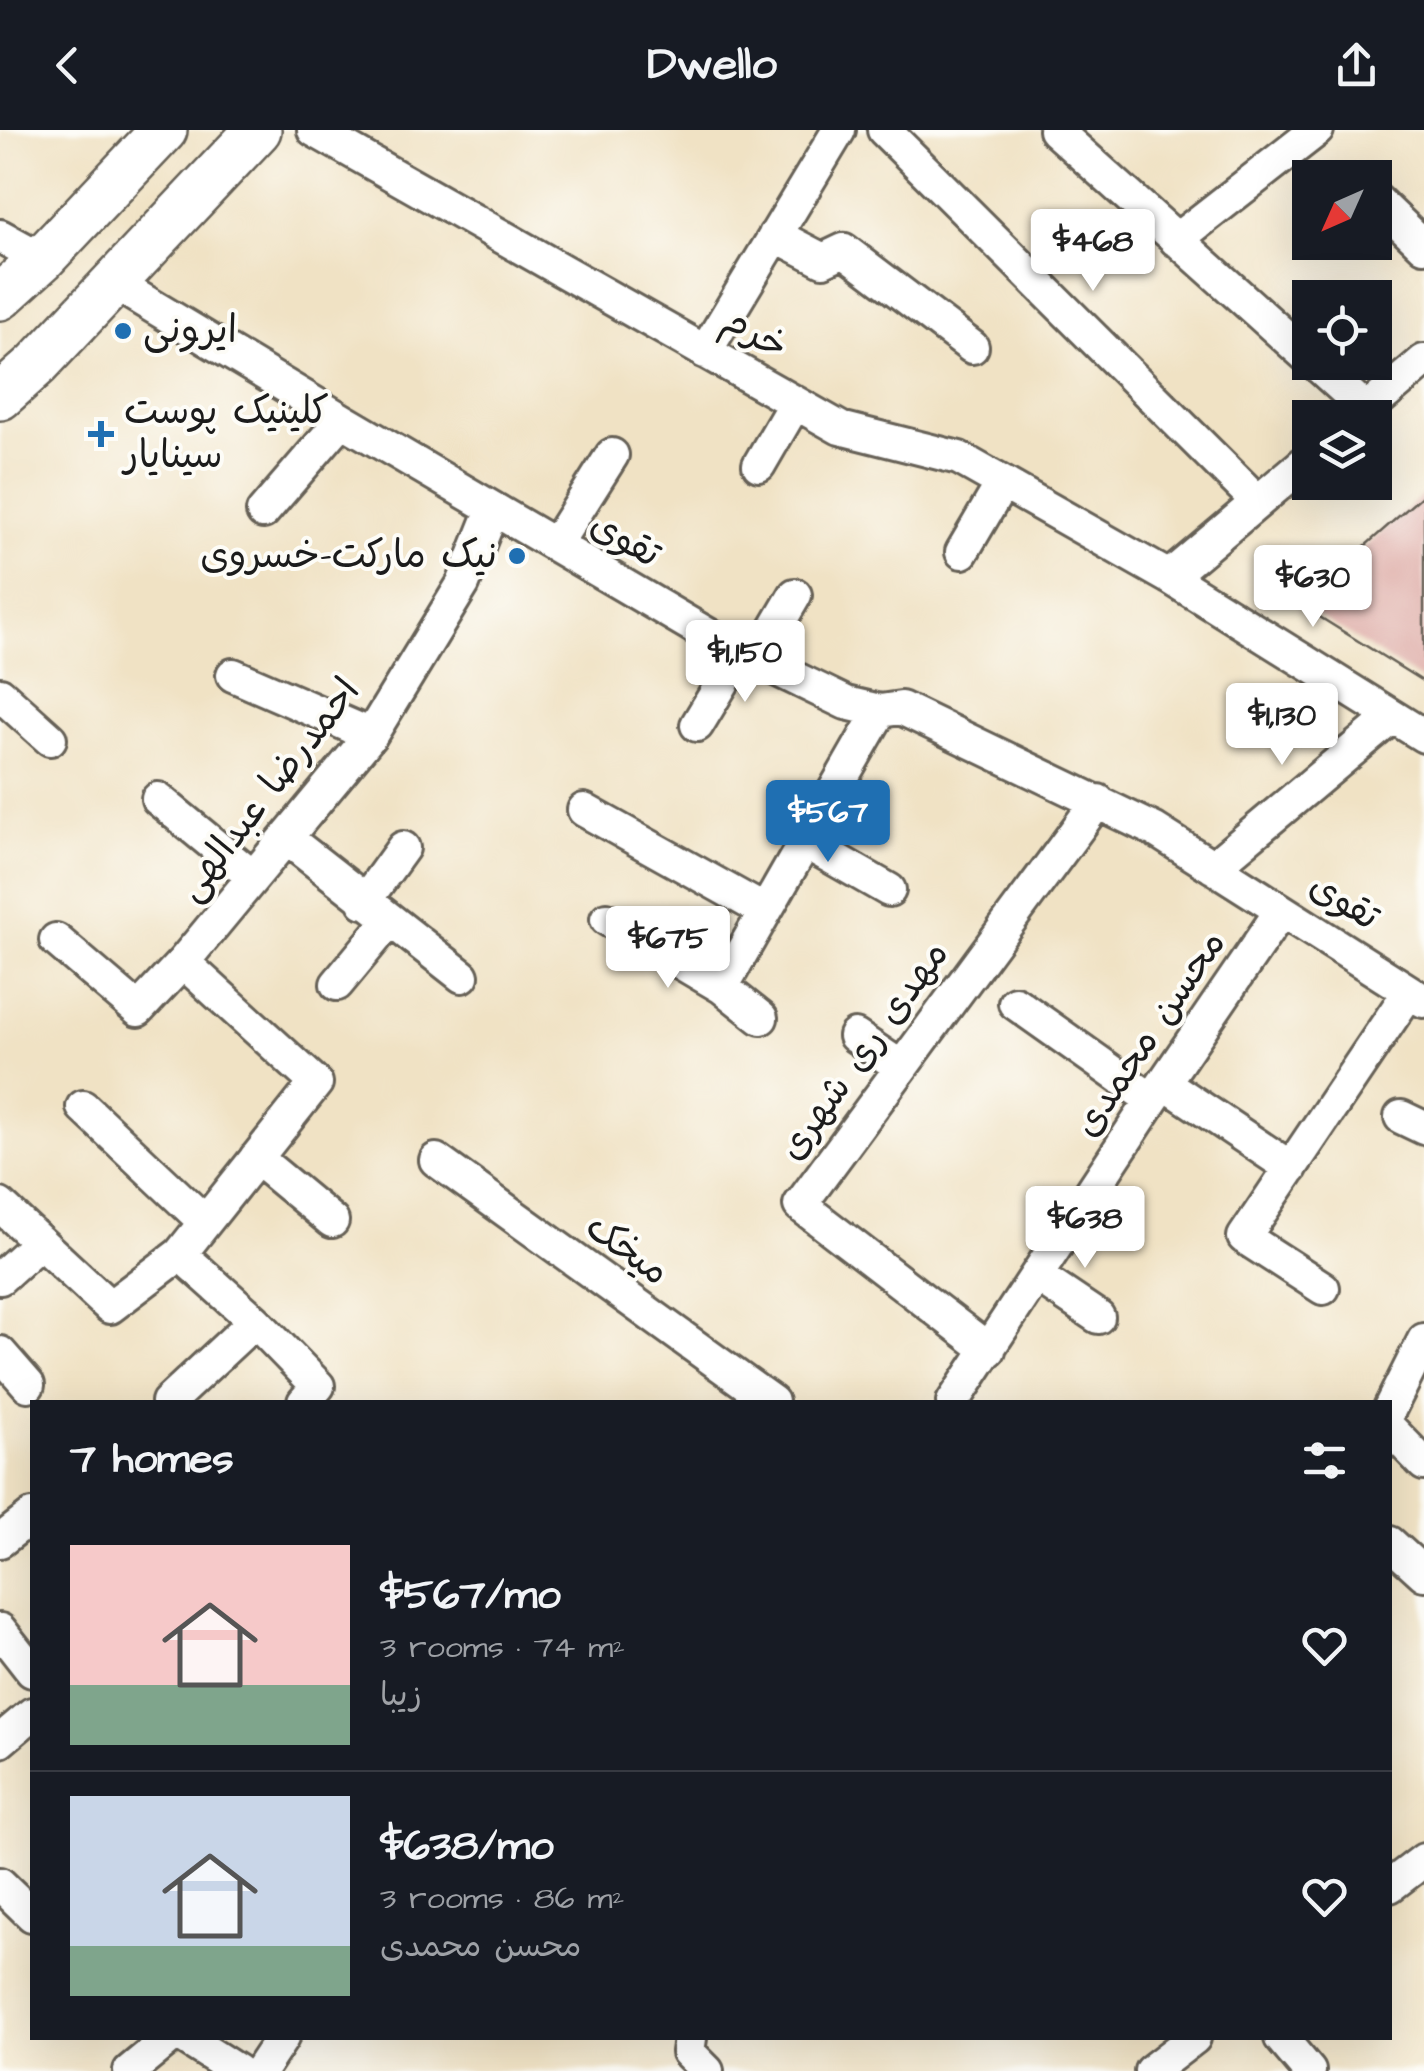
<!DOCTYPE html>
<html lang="en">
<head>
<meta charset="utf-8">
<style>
	:root { --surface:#171b24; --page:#20242c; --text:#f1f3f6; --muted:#9ea1a6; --line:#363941; --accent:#1f6fb2 }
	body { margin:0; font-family:"Architects Daughter","Playpen Sans Arabic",sans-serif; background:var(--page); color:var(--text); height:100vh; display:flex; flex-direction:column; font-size:38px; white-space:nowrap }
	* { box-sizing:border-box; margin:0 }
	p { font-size:32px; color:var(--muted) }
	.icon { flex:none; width:55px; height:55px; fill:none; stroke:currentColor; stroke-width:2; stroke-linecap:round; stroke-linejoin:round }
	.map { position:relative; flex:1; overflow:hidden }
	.details { position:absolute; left:30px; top:1270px; width:1362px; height:640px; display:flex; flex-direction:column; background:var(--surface); border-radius:0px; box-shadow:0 10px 40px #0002 }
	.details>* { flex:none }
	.needle { width:65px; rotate:225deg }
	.tools { position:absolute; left:1292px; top:30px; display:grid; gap:20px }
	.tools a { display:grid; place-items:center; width:100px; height:100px; border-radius:0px; background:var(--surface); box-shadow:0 10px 40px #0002; font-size:50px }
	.price { position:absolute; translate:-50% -85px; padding:0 22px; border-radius:10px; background:#fff; color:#222; font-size:32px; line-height:65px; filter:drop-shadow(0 2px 5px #0008) }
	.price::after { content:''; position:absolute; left:50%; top:60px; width:30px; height:22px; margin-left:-15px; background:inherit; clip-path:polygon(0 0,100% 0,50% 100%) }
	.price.active { background:var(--accent); color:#fff }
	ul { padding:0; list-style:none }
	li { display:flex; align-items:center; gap:30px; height:250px; padding:0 40px }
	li+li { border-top:2px solid var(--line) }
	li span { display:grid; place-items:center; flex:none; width:280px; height:200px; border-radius:0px; color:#555 }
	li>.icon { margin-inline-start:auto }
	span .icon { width:120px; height:120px; fill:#fffc; stroke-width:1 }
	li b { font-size:42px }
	h2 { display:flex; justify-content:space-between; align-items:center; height:120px; padding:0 40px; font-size:42px }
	header { display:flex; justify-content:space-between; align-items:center; height:130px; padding:0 40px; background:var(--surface); font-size:45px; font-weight:700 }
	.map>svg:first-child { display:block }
	.building { fill:#d99f9a }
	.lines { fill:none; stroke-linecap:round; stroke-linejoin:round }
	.minor-casing { stroke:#666157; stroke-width:38 }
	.secondary-casing { stroke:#666157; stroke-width:50 }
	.minor { stroke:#fff; stroke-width:32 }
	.secondary { stroke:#fff; stroke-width:45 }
	.poi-dot { fill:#1f6fb2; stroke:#fdfcf7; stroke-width:4 }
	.labels { text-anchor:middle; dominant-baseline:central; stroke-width:8; stroke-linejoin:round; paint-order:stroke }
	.poi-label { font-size:38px; fill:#1c1c1c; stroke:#fdfcf7; text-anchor:start }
	.street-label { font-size:38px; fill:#1c1c1c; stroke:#fdfcf7 }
</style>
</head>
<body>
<header><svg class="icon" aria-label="back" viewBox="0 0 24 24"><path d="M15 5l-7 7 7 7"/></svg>Dwello<svg class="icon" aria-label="share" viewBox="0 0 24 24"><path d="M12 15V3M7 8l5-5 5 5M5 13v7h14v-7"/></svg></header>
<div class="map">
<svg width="1424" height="1941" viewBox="0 0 1424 1941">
	<rect width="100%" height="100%" fill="#fdfcf7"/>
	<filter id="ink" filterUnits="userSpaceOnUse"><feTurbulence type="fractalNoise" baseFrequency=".01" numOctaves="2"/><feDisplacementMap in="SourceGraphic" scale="20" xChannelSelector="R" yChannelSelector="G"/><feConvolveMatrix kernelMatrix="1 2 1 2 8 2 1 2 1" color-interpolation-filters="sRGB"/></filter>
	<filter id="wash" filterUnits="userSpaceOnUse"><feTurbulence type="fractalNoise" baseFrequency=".0048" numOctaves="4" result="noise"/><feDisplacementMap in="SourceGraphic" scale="40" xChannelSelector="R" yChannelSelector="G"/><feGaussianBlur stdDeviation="2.25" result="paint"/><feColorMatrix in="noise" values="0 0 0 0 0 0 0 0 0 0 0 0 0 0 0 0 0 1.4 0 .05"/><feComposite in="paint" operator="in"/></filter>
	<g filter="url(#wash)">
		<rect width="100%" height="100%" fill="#f0e2c4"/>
		<g id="blocks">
			<path class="building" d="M1424,364V552L1299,474Z"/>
		</g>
	</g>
	<g filter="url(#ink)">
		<use href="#blocks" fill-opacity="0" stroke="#666157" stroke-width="2.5"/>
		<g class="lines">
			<defs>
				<path id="minor" d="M314,0L840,298L959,328L1169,447L1424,606
					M884,0L1258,372
					M1055,0L1310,229
					M1375,69L1424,116
					M775,105L823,130L844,120L972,217
					M0,106L42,129
					M1176,110L1317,0
					M114,153L342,290L722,513L846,573L880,581L901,578L1155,700L1424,871
					M705,222L839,0
					M1314,232L1367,280
					M1357,288L1424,231
					M759,335L795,273
					M263,382L342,290
					M555,415L612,325
					M962,422L1002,354
					M1169,447L1310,328
					M757,530L795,465
					M233,545L371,605
					M0,564L50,609
					M697,595L741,522
					M158,669L253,747
					M584,680L765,781
					M286,708L462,846
					M805,712L889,760
					M1213,737L1392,587
					M364,772L403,718
					M607,789L722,857L761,888
					M56,810L138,880L183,832L371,605L463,454L493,379
					M337,854L389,791
					M722,857L880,581
					M1015,873L1152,970
					M855,906L901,937
					M1164,953L1291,1038
					M83,977L205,1092
					M1401,987L1424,998
					M256,1028L332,1091
					M436,1030L772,1272
					M0,1075L110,1177L180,1124L316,953L183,832
					M180,1124L255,1191L318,1256L304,1272
					M1037,1146L1098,1187
					M0,1148L40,1112
					M1323,1158L1244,1107L1409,862
					M989,1220L800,1075L1098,671
					M0,1223L28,1255
					M168,1272L255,1191
					M953,1272L1152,970L1281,781
					M1390,1278L1424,1210
					M1390,1299L1424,1334
					M0,1411L32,1386
					M1390,1413L1424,1444
					M0,1500L32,1541
					M0,1611L32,1584
					M0,1754L32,1785
					M1390,1756L1424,1730
					M185,1908L237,1941
					M690,1908L688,1922L707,1941
					M1281,1908L1309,1941
					M130,1941L170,1908
					M260,1941L282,1908
					M1151,1941L1194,1908"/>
				<path id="secondary" d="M0,167L42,129L164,0
					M0,267L37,234L258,0"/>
			</defs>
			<use href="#minor" class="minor-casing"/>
			<use href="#secondary" class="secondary-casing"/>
			<use href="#minor" class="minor"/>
			<use href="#secondary" class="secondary"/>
		</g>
	</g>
	<g class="poi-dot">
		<circle cx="123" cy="201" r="10"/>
		<path d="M96 289h10v10h10v10h-10v10h-10v-10h-10v-10h10z"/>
		<circle cx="517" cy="426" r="10"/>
	</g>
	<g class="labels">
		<g class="poi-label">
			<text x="143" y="201">ایرونی</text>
			<text x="124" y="282">کلینیک پوست<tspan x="124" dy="44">سینایار</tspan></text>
			<text x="497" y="426" text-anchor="end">نیک مارکت-خسروی</text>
		</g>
		<g class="street-label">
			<text transform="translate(755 204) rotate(30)">خرم</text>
			<text transform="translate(625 410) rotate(30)">تقوی</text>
			<text transform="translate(269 660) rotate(-52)">احمدرضا عبدالهی</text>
			<text transform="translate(1344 772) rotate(32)">تقوی</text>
			<text transform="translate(1150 904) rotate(-56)">محسن محمدی</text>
			<text transform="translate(864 921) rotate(-54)">مهدی ری شهری</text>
			<text transform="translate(627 1120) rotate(36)">میخک</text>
		</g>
	</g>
</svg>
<div class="tools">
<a><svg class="needle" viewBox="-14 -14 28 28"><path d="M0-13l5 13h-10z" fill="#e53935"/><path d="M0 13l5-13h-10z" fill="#9ea1a6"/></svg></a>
<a><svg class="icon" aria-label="locate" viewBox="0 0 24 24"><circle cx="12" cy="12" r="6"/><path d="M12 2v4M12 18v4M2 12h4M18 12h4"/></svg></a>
<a><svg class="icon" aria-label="layers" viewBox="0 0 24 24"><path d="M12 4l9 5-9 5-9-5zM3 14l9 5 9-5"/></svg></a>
</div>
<b class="price" style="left:1093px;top:164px">$468</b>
<b class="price" style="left:1313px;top:500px">$630</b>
<b class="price" style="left:745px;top:575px">$1,150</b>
<b class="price" style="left:1282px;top:638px">$1,130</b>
<b class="price active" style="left:828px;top:735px">$567</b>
<b class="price" style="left:668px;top:861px">$675</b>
<b class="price" style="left:1085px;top:1141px">$638</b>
<section class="details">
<h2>7 homes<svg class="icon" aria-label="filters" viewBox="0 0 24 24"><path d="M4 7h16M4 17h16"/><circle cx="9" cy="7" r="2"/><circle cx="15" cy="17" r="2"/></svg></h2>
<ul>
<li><span style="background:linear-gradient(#f6c9c9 70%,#7fa58c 0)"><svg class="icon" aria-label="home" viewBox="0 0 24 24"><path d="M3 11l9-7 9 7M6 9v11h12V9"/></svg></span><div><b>$567/mo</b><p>3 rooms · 74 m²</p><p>زیبا</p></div><svg class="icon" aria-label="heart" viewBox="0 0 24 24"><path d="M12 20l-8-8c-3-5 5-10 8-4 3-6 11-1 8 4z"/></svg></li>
<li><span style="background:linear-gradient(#c9d6e8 75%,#7fa58c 0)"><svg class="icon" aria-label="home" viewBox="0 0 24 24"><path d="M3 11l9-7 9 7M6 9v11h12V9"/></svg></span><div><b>$638/mo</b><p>3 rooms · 86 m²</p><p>محسن محمدی</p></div><svg class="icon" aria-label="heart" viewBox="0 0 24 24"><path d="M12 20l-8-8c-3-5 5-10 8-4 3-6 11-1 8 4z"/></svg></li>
</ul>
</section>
</div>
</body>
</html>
